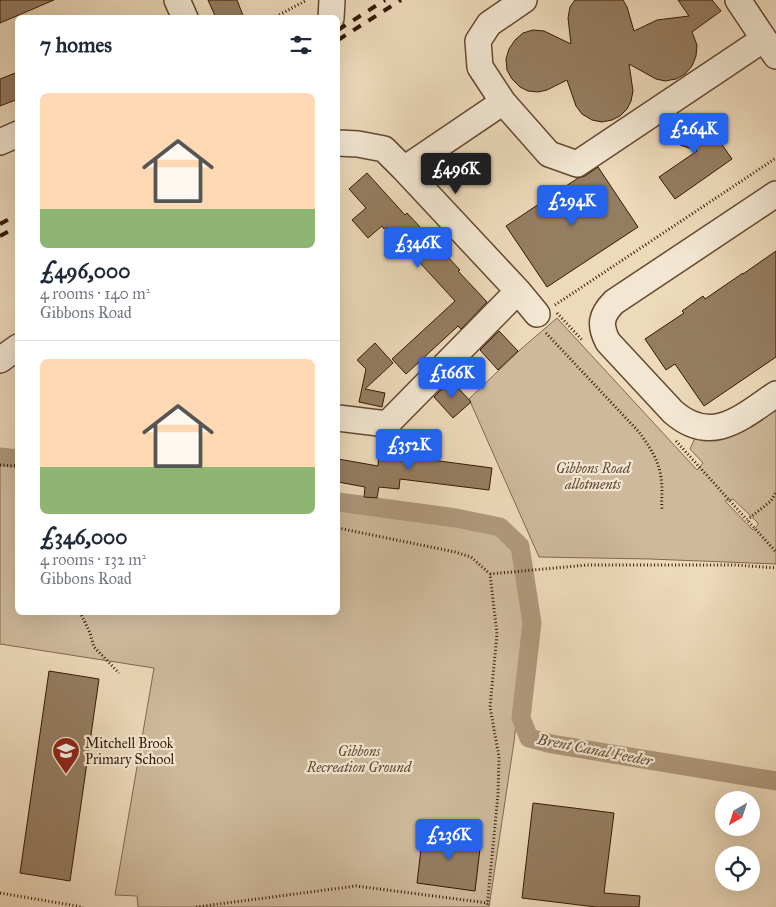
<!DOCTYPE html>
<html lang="en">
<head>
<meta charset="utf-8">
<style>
	:root { --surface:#fff; --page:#f6f6f7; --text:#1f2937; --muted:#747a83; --line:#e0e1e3; --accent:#2563eb }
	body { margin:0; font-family:"IM FELL Great Primer",serif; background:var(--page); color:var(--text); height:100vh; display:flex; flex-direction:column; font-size:19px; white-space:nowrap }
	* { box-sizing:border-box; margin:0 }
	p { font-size:16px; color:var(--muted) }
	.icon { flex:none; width:28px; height:28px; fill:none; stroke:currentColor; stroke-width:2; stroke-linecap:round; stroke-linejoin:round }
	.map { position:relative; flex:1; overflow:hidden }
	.sheet { position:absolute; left:15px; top:15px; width:325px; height:600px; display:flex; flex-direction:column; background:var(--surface); border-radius:8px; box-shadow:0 5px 20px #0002 }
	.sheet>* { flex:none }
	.needle { width:32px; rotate:219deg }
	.fabs { position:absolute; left:715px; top:791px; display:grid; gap:10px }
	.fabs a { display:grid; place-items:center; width:45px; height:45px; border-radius:50%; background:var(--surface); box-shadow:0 5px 20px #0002; font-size:25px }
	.price { position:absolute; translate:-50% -42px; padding:0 11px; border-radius:5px; background:var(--accent); color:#fff; font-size:16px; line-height:32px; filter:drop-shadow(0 1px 2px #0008) }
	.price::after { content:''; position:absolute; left:50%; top:30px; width:15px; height:11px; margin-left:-8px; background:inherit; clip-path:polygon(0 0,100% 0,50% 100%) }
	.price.active { background:#222; color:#fff }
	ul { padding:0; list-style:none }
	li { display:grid; align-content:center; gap:10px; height:265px; padding:0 25px }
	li+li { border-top:1px solid var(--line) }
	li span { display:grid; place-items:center; height:155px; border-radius:8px; color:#555 }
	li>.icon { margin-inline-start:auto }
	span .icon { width:90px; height:90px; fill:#fffc; stroke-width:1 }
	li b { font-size:21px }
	h2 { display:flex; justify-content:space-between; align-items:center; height:60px; padding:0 25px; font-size:21px }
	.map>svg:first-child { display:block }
	.green { fill:#ceb99c; stroke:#82684f; fill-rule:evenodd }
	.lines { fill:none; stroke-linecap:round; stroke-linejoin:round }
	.canal { stroke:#af987c; stroke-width:19 }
	.building { fill:#957d62; stroke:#361802 }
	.minor-casing { stroke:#644830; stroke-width:28 }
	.path { stroke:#361802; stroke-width:3; stroke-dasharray:1 2.5; stroke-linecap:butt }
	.minor { stroke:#f3e7d3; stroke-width:25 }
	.rail { stroke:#361802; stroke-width:4; stroke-dasharray:9 9; stroke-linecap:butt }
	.labels { text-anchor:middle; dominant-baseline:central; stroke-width:4.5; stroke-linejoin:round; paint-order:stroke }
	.park-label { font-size:14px; font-style:italic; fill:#644830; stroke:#f3e7d3 }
	.poi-label { font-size:14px; fill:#361802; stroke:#f3e7d3; text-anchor:start }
	.water-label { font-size:15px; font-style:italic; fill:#664b33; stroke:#f3e7d3 }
</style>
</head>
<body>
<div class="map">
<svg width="776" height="907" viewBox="0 0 776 907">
	<rect width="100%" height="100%" fill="#eddabb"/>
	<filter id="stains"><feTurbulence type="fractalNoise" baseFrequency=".004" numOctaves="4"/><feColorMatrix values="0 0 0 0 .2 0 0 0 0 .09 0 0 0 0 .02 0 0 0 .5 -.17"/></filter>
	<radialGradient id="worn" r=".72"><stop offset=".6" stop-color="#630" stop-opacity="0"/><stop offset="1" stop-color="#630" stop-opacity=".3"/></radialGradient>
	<path class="green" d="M557,318L697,470L703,463L690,449L695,438V432L755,417L768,416L774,409H776V564L650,559L539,557L469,399L521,349ZM733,499L758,523V525L753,530L725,501Z
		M10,452L17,454L18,612H338V498L505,521L516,555L527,625L514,742L489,907H138L137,896L115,895L154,668L0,644V453Z"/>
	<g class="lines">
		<path class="canal" d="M0,457L18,459
			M338,502L456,518L500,527L520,546L532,623L521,718L529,738L552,744L776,781"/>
	</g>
	<path class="building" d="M0,0H54L0,23Z
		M208,0H237L244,18H216Z
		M575,0H623L627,7L634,31L657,20L689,16L678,0H712L721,11L692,32L697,45L696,56L692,66L685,74L676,79L665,81L656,79L629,64L633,91L631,101L627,109L620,116L612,120L602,122L592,120L582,114L576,106L567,80L547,90L538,92L528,91L520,87L512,79L507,70L506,59L509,49L515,40L523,33L533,30L544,31L571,44L568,18L570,7Z
		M18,72V99L0,106V79Z
		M702,116L732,159L675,199L659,177L697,151L672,142L667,136L666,128L667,124L674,119L682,118L692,123Z
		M598,167L638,227L547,287L506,226L578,178L585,176Z
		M367,173L405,215L407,213L460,270L458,271L487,302L461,329L458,326L406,374L392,359L455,301L387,227L384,229L382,226L368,238L352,220L366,208L349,189Z
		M776,251V357L704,406L675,364L666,370L645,339L684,313L682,311L703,296L705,299L743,273V274Z
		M499,331L518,351L498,370L480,350Z
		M375,343L393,363L365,389L385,393L382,407L359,402L366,369L357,360Z
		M451,380L471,402L453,418L434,397Z
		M395,435L404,436L402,456L492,468L489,490L400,479L399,489L379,487L377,498L364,497L365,487L338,482V459L378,466L380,438H391Z
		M49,671L99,679L70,881L20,873Z
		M533,803L614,813L604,893L640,896L639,907H596L522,898Z
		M423,832L481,840L475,891L417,883Z"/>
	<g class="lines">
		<defs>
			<path id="minor" d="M177,0L185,18
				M331,18L332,0
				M764,39L776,56
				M503,102L480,67L478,41L489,24L524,0
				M0,142L18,134
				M338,143L358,144L384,149L404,169L518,291L537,314
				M404,169L503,102L549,154L577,164L764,39L738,0
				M776,194L614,302C601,315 599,325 608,342L673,412C712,446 742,417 776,394
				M0,360L18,347
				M338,418L387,424L518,291"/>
		</defs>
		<use href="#minor" class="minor-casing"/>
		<path class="path" d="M273,18L307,0
			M555,305L776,158
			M557,313L583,341
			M546,333L639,432C649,446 659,460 661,478C663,488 661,499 662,510
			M676,441L776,552
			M16,446L18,447
			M0,465L18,466
			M747,520L771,501L776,492
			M338,528L455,552L471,557L490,574L497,634L490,707L499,757L498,795L487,907
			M490,574L587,565H734L776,568
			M80,612L90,633L94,647L119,673
			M0,893L83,907
			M196,907L356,886L488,903"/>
		<use href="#minor" class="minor"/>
		<path class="rail" d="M338,30L385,0
			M338,40L401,0
			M0,224L18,214
			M0,236L18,226"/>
	</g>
	<defs>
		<symbol id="school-pin" viewBox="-11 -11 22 30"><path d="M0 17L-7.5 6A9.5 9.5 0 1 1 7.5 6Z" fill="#8f2418" stroke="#f3e7d3"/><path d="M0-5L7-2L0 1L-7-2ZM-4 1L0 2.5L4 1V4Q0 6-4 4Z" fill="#fff"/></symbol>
	</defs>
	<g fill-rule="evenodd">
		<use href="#school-pin" x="50" y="735" width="32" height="43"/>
	</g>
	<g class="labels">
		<g class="park-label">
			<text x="593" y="468">Gibbons Road<tspan x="593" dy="16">allotments</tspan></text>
			<text x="359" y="751">Gibbons<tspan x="359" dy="16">Recreation Ground</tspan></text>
		</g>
		<g class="poi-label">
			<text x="85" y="743">Mitchell Brook<tspan x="85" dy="16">Primary School</tspan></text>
		</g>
		<g class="water-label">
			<text transform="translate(595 750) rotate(11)">Brent Canal Feeder</text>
		</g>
	</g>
	<rect width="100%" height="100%" filter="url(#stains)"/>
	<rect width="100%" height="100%" fill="url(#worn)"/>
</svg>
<div class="fabs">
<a><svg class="needle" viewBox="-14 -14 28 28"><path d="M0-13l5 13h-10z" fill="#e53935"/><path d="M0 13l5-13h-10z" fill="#747a83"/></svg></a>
<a><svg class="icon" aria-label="locate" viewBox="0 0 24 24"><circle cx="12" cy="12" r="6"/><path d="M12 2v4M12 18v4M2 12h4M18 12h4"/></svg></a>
</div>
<b class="price" style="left:694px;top:155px">£264K</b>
<b class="price active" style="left:456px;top:195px">£496K</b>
<b class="price" style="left:572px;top:227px">£294K</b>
<b class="price" style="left:418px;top:269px">£346K</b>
<b class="price" style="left:452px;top:399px">£166K</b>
<b class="price" style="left:409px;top:471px">£352K</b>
<b class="price" style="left:449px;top:861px">£236K</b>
<section class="sheet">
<h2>7 homes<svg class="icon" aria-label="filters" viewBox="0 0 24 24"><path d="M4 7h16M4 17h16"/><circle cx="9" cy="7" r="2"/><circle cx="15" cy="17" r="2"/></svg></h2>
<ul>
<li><span style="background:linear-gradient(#ffd9b3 75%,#8fb573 0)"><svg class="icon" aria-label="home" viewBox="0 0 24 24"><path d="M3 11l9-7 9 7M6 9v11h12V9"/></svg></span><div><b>£496,000</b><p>4 rooms · 140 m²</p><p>Gibbons Road</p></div></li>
<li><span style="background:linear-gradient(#ffd9b3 70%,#8fb573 0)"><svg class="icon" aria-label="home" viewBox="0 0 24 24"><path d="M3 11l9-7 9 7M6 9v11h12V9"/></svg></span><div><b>£346,000</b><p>4 rooms · 132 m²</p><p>Gibbons Road</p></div></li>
</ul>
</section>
</div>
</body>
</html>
